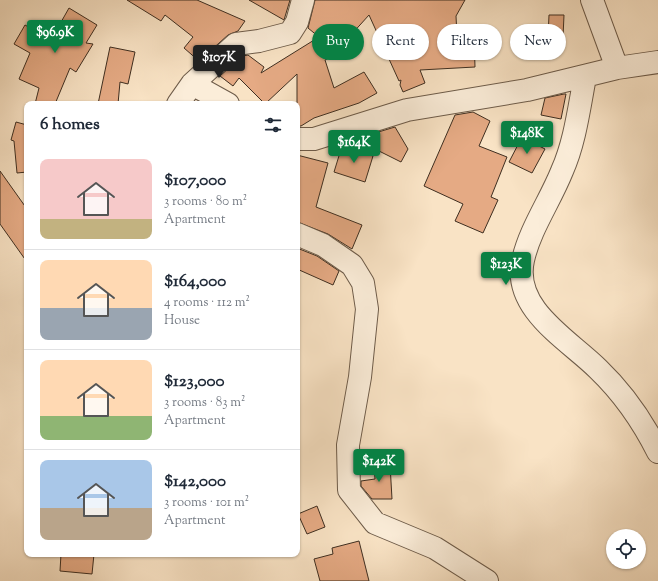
<!DOCTYPE html>
<html lang="en">
<head>
<meta charset="utf-8">
<style>
	:root { --surface:#fff; --page:#f6f6f7; --text:#1f2937; --muted:#747a83; --line:#e0e1e3; --accent:#0b8043 }
	body { margin:0; font-family:"Sorts Mill Goudy",serif; background:var(--page); color:var(--text); height:100vh; display:flex; flex-direction:column; font-size:15px; white-space:nowrap }
	* { box-sizing:border-box; margin:0 }
	p { font-size:13px; color:var(--muted) }
	.icon { flex:none; width:22px; height:22px; fill:none; stroke:currentColor; stroke-width:2; stroke-linecap:round; stroke-linejoin:round }
	.map { position:relative; flex:1; overflow:hidden }
	.drawer { position:absolute; left:24px; top:101px; width:276px; height:456px; display:flex; flex-direction:column; background:var(--surface); border-radius:8px; box-shadow:0 1px 3px #0004 }
	.drawer>* { flex:none }
	.top-card { position:absolute; left:312px; top:24px; width:286px; height:36px; display:flex; gap:8px }
	.tools { position:absolute; left:606px; top:529px; display:grid; gap:8px }
	.tools a { display:grid; place-items:center; width:40px; height:40px; border-radius:50%; background:var(--surface); box-shadow:0 1px 3px #0004; font-size:20px }
	.price { position:absolute; translate:-50% -34px; padding:0 9px; border-radius:4px; background:var(--accent); color:#fff; font-size:13px; line-height:26px; filter:drop-shadow(0 1px 2px #0008) }
	.price::after { content:''; position:absolute; left:50%; top:24px; width:12px; height:9px; margin-left:-6px; background:inherit; clip-path:polygon(0 0,100% 0,50% 100%) }
	.price.on { background:#222; color:#fff }
	ul { padding:0; list-style:none }
	li { display:flex; align-items:center; gap:12px; height:100px; padding:0 16px }
	li+li { border-top:1px solid var(--line) }
	li span { display:grid; place-items:center; flex:none; width:112px; height:80px; border-radius:8px; color:#555 }
	li>.icon { margin-inline-start:auto }
	span .icon { width:48px; height:48px; fill:#fffc; stroke-width:1 }
	li b { font-size:17px }
	h2 { display:flex; justify-content:space-between; align-items:center; height:48px; padding:0 16px; font-size:17px }
	.pill { padding:0 14px; border-radius:18px; background:var(--surface); box-shadow:0 1px 3px #0004; font-size:14px; line-height:36px }
	.pill.on { background:var(--accent); color:#fff }
	.map>svg:first-child { display:block }
	.building { fill:#e5aa84; stroke:#3e2e20 }
	.lines { fill:none; stroke-linecap:round; stroke-linejoin:round }
	.minor-casing { stroke:#6d5b49; stroke-width:24 }
	.minor { stroke:#fbedd9; stroke-width:22 }
</style>
</head>
<body>
<div class="map">
<svg width="658" height="581" viewBox="0 0 658 581">
	<rect width="100%" height="100%" fill="#f9e3c5"/>
	<filter id="stains"><feTurbulence type="fractalNoise" baseFrequency=".005" numOctaves="4"/><feColorMatrix values="0 0 0 0 .2 0 0 0 0 .09 0 0 0 0 .02 0 0 0 .5 -.17"/></filter>
	<radialGradient id="worn" r=".72"><stop offset=".6" stop-color="#630" stop-opacity="0"/><stop offset="1" stop-color="#630" stop-opacity=".3"/></radialGradient>
	<path class="building" d="M127,0H197L245,21L238,31L228,35L199,61L184,48L193,37L165,15L161,21Z
		M249,0H290L284,20Z
		M315,0H465L456,16L457,36H474L475,67L420,70L425,83L403,92L400,85L401,80L399,81L369,15L331,57L325,60L334,88L364,72L377,93L359,103L314,118L301,126H297V74L265,104L239,78L233,86L220,76L242,56L248,55L264,67L261,73L319,37L308,28Z
		M69,8L97,25L86,43L93,44L76,72L70,68L55,104H35L39,88L19,79L30,53L14,44L25,25L41,34L46,25L56,31Z
		M549,15H564L563,37H548Z
		M110,47L135,52L128,84L120,82L118,104H98Z
		M564,94H566L561,119L541,115L545,98Z
		M473,112L490,121L479,146L507,157L491,197L498,200L483,233L455,221L463,204L424,186L455,115Z
		M16,122L27,125V172L17,173L14,141L11,140Z
		M395,127L408,149L401,162L369,146L375,133Z
		M522,137L545,149L532,173L509,162Z
		M342,146L373,156L365,182L334,172Z
		M297,155L328,163L316,207L362,225L352,249L328,234L297,222Z
		M0,171L27,209V262L0,224Z
		M297,248L317,256L339,271L333,285L297,269Z
		M390,464L392,499H372L361,486V481L375,479L374,465Z
		M317,506L325,527L307,534L298,514Z
		M359,541L369,581H320L314,559L333,554L332,548Z
		M61,554H94L92,574L60,571Z"/>
	<g class="lines">
		<defs>
			<path id="minor" d="M592,0L617,68
				M585,77C579,108 575,142 562,171C550,201 530,229 523,260C512,309 569,340 598,369C622,392 643,422 658,452
				M192,84L228,104
				M178,104L192,84L236,44L259,41L290,33L297,22L303,0
				M297,139H314L407,110L527,90L617,68L658,62
				M297,234L323,245L352,265L363,283L367,309L360,377L348,445L349,490L375,523L435,548L487,581"/>
		</defs>
		<use href="#minor" class="minor-casing"/>
		<use href="#minor" class="minor"/>
	</g>
	<rect width="100%" height="100%" filter="url(#stains)"/>
	<rect width="100%" height="100%" fill="url(#worn)"/>
</svg>
<div class="tools">
<a><svg class="icon" aria-label="locate" viewBox="0 0 24 24"><circle cx="12" cy="12" r="6"/><path d="M12 2v4M12 18v4M2 12h4M18 12h4"/></svg></a>
</div>
<b class="price" style="left:55px;top:54px">$96.9K</b>
<b class="price on" style="left:219px;top:79px">$107K</b>
<b class="price" style="left:527px;top:155px">$148K</b>
<b class="price" style="left:354px;top:164px">$164K</b>
<b class="price" style="left:506px;top:286px">$123K</b>
<b class="price" style="left:379px;top:483px">$142K</b>
<div class="top-card">
<a class="pill on">Buy</a>
<a class="pill">Rent</a>
<a class="pill">Filters</a>
<a class="pill">New</a>
</div>
<section class="drawer">
<h2>6 homes<svg class="icon" aria-label="filters" viewBox="0 0 24 24"><path d="M4 7h16M4 17h16"/><circle cx="9" cy="7" r="2"/><circle cx="15" cy="17" r="2"/></svg></h2>
<ul>
<li><span style="background:linear-gradient(#f6c9c9 75%,#c2b280 0)"><svg class="icon" aria-label="home" viewBox="0 0 24 24"><path d="M3 11l9-7 9 7M6 9v11h12V9"/></svg></span><div><b>$107,000</b><p>3 rooms · 80 m²</p><p>Apartment</p></div></li>
<li><span style="background:linear-gradient(#ffd9b3 60%,#9aa5b1 0)"><svg class="icon" aria-label="home" viewBox="0 0 24 24"><path d="M3 11l9-7 9 7M6 9v11h12V9"/></svg></span><div><b>$164,000</b><p>4 rooms · 112 m²</p><p>House</p></div></li>
<li><span style="background:linear-gradient(#ffd9b3 70%,#8fb573 0)"><svg class="icon" aria-label="home" viewBox="0 0 24 24"><path d="M3 11l9-7 9 7M6 9v11h12V9"/></svg></span><div><b>$123,000</b><p>3 rooms · 83 m²</p><p>Apartment</p></div></li>
<li><span style="background:linear-gradient(#a9c7e8 60%,#b9a48a 0)"><svg class="icon" aria-label="home" viewBox="0 0 24 24"><path d="M3 11l9-7 9 7M6 9v11h12V9"/></svg></span><div><b>$142,000</b><p>3 rooms · 101 m²</p><p>Apartment</p></div></li>
</ul>
</section>
</div>
</body>
</html>
